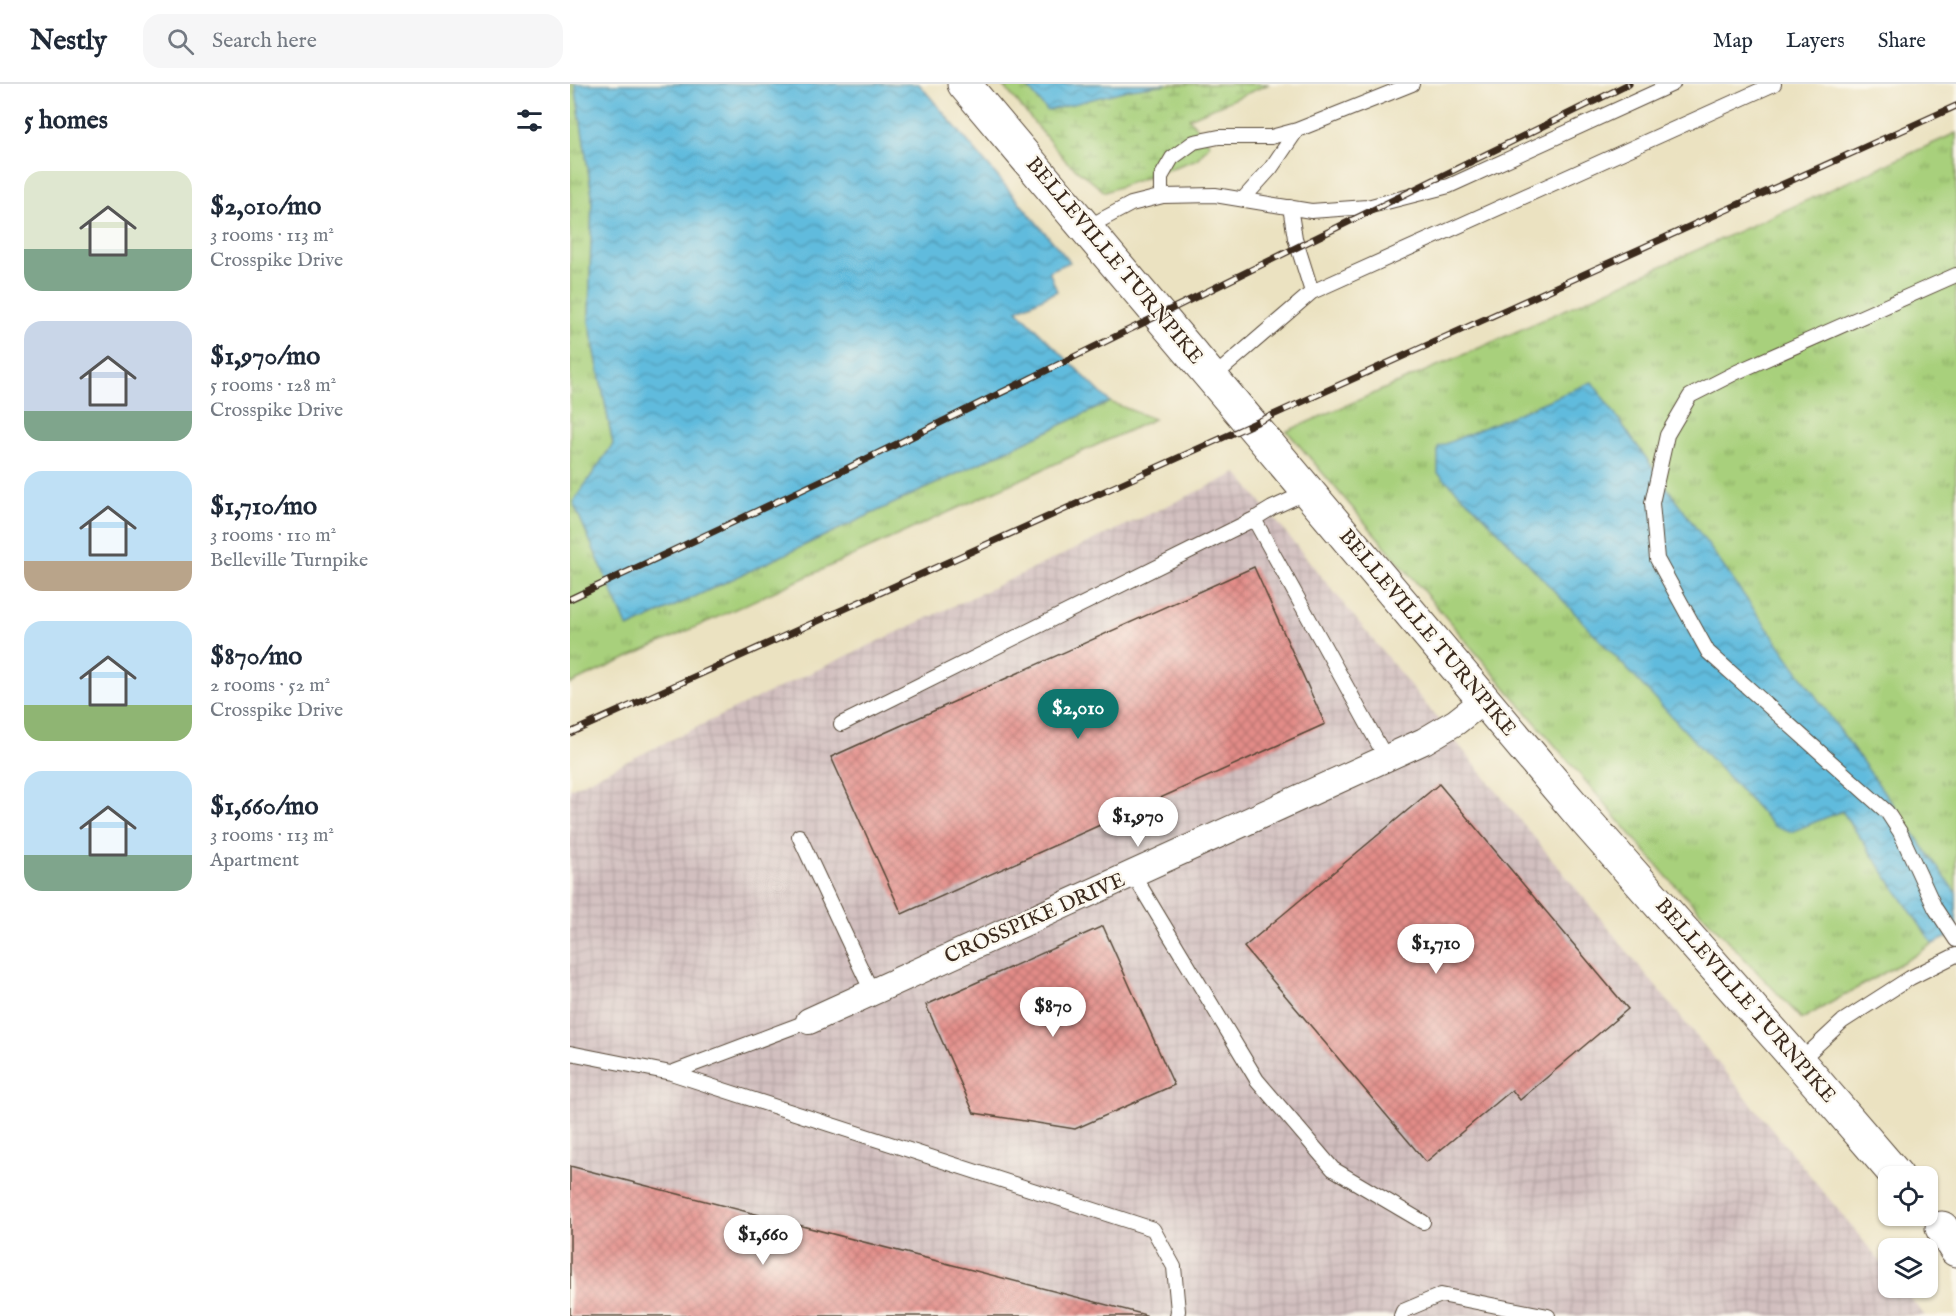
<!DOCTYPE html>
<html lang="en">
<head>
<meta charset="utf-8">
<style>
	:root { --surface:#fff; --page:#f6f6f7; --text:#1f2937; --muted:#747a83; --line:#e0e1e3; --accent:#0f766e }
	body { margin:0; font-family:"IM FELL English",serif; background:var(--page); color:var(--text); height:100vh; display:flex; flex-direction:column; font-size:22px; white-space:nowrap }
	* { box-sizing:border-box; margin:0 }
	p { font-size:20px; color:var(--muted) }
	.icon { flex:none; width:33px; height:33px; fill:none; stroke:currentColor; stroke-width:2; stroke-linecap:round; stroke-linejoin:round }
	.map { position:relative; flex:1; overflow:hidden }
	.drawer { display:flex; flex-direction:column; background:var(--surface); width:570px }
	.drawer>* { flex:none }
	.fabs { position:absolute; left:1308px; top:1082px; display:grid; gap:12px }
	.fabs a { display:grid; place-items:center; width:60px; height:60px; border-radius:12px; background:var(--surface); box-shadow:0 2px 4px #0004; font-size:30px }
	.price { position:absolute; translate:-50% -51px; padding:0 14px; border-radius:21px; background:#fff; color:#222; font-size:20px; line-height:39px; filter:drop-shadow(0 2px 3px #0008) }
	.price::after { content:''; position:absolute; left:50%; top:36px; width:18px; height:14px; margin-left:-9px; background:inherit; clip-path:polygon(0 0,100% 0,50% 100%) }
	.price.current { background:var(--accent); color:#fff }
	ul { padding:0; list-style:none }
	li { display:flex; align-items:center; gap:18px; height:150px; padding:0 24px }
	li span { display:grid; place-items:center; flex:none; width:168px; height:120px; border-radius:18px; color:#555 }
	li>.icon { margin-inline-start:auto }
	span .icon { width:72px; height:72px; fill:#fffc; stroke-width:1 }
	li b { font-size:26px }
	h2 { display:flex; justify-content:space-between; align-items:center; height:72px; padding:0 24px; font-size:26px }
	header { display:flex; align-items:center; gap:36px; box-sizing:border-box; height:84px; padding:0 30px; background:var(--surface); border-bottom:2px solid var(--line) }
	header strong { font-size:28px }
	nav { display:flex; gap:33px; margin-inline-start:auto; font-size:21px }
	.search { width:420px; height:54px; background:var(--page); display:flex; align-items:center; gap:15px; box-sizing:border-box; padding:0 21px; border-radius:18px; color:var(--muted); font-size:22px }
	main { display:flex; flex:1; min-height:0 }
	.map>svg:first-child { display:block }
	.industrial { fill:url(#industrial-grid) }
	.grass { fill:url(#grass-tufts); stroke:#727d4d; stroke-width:1.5 }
	.wetland { fill:url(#wetland-marsh); stroke:#727d4d; stroke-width:1.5 }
	.water { fill:url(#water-waves); stroke:#4e727e; stroke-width:1.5 }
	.building { fill:url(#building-cross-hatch) }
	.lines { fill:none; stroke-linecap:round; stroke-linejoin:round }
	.lane-casing { stroke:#554636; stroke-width:16 }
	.street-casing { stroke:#554636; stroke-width:28 }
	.primary-casing { stroke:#554636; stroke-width:35 }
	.highway-casing { stroke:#554636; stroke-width:35 }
	.lane { stroke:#fff; stroke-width:14 }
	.street { stroke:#fff; stroke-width:26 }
	.primary { stroke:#fff; stroke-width:33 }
	.highway { stroke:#fff; stroke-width:33 }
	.rail-casing { stroke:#3b2a1e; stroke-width:7 }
	.rail { stroke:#fbf7ec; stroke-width:4.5; stroke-dasharray:14; stroke-linecap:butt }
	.labels { text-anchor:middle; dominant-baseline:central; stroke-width:4.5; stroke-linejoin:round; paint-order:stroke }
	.street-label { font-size:21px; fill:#3b2a1e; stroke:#fbf7ec }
</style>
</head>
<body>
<header>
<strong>Nestly</strong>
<div class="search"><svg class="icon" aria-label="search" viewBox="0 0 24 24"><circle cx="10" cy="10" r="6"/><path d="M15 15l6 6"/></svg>Search here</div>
<nav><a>Map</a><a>Layers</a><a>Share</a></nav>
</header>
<main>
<section class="drawer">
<h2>5 homes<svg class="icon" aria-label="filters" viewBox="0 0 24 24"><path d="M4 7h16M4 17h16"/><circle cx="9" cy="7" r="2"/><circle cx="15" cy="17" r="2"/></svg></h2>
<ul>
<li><span style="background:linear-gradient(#dfe7d0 65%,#7fa58c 0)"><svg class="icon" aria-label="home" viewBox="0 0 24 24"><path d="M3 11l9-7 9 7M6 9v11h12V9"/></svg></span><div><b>$2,010/mo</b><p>3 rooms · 113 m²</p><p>Crosspike Drive</p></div></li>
<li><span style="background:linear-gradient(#c9d6e8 75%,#7fa58c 0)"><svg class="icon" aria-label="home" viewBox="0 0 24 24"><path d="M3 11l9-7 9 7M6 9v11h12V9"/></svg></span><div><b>$1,970/mo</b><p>5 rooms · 128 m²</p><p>Crosspike Drive</p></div></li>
<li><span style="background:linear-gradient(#bfe0f5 75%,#b9a48a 0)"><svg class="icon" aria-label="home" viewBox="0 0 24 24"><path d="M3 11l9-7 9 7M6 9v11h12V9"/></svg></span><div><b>$1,710/mo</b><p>3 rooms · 110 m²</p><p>Belleville Turnpike</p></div></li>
<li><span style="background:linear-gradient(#bfe0f5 70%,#8fb573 0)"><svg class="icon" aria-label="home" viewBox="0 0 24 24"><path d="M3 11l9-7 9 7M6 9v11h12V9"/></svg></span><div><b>$870/mo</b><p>2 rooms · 52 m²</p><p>Crosspike Drive</p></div></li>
<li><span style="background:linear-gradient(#bfe0f5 70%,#7fa58c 0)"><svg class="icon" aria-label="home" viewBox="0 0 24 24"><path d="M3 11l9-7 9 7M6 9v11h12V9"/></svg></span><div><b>$1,660/mo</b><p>3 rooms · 113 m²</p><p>Apartment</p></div></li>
</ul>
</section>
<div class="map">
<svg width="1386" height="1232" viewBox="0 0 1386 1232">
	<defs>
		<pattern id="industrial-grid" width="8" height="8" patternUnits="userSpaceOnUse" patternTransform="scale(1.5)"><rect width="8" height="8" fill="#d2bfbf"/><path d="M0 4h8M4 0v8" fill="none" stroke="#b5a4a4"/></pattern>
		<pattern id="grass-tufts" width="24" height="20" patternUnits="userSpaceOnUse" patternTransform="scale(1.5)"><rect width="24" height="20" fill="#a8d07c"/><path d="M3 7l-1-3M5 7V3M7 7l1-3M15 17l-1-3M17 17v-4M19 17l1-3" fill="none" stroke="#8aa965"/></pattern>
		<pattern id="wetland-marsh" width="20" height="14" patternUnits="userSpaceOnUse" patternTransform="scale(1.5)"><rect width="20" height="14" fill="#a8d07c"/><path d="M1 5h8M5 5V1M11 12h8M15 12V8" fill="none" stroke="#8aa965"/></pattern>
		<pattern id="water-waves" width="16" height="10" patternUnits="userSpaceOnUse" patternTransform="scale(1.5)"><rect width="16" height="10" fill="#60bbdd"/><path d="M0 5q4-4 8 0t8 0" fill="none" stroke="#5098b3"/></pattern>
		<pattern id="building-cross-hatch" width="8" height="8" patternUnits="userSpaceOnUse" patternTransform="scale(1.5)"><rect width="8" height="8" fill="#e38c88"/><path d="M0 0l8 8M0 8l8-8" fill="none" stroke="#b9736f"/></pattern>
	</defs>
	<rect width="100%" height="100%" fill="#fbf7ec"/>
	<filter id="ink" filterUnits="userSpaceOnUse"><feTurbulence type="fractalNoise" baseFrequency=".0167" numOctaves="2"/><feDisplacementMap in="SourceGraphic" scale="12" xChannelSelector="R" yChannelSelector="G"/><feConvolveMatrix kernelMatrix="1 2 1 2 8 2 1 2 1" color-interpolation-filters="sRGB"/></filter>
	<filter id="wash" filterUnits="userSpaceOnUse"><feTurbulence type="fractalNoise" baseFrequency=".008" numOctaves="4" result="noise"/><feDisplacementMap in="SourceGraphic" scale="24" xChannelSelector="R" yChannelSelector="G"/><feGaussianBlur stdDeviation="1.35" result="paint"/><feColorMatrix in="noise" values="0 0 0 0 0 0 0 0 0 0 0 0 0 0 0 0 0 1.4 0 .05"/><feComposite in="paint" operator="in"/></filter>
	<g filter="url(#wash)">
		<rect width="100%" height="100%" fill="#ebe2c1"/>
		<path class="industrial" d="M667,389L1318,1187V1203H1331L1355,1232H0V705L185,615Z"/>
		<path class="grass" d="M0,0H5L22,111L19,237L43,360L4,418L58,544L540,318L584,335L0,600Z
			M1386,49V844L1344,872L1232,935L1098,794L717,347L932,254Z"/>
		<path class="wetland" d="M432,0H699L619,34L640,60L627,75L535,108L496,77Z"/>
		<path class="water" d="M5,0H349L500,178L479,187L487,207L447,226L540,318L58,544L3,418L43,360L19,237L22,111Z
			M455,0H597L561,5L477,27Z
			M1022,298L1386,809V849L1363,860L1272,727L1221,748L1204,742L912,430L868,389V363Z"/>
		<g id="blocks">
			<path class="building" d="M684,483L755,640L332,830L261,673Z
				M869,700L1058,925L950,1016L942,1006L856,1078L674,863Z
				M533,842L604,1001L505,1045L404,1029L356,921Z
				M0,1082L576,1231V1232H0Z"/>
		</g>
	</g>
	<g filter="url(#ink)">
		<use href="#blocks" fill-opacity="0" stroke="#554636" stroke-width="1.5"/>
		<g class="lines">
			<defs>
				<path id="lane" d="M591,112V93L602,74L624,58L649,53H701L727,46
					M673,115L701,84L727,46L842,0
					M720,123L725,154L742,208
					M516,144L561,120L593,112L645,111L741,127L797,123L879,102L1103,0
					M1386,191L1167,288L1120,312L1097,351L1082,419L1087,475L1138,568L1317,728L1330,748L1365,824L1386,856
					M642,294L742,208L1204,0
					M684,435L702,424L737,408
					M271,640L684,435L816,674
					M229,752L302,908
					M563,790L687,996L763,1085L853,1138
					M0,969L101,989L239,937
					M1229,978L1273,937L1340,894L1386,871
					M101,989L583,1145L604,1183L608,1227L607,1232
					M831,1232L833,1227L871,1211L978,1232"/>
				<path id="street" d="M239,937L854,657L886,638L914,616"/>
				<path id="primary" d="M394,0L1016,737L1229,978L1327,1092"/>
				<path id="highway" d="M1372,1144L1386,1166"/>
			</defs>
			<use href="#lane" class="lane-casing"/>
			<use href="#street" class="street-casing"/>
			<use href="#primary" class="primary-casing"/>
			<use href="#highway" class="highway-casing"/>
			<use href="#lane" class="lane"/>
			<use href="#street" class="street"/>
			<use href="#primary" class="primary"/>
			<use href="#highway" class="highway"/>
			<defs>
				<path id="rail" d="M0,515L274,386L1059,0
					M0,649L1386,22"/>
			</defs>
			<use href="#rail" class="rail-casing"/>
			<use href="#rail" class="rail"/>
		</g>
	</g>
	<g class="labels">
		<g class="street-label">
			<text transform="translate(544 177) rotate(50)">BELLEVILLE TURNPIKE</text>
			<text transform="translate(857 549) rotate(50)">BELLEVILLE TURNPIKE</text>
			<text transform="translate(465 835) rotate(-24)">CROSSPIKE DRIVE</text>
			<text transform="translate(1175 917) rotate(49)">BELLEVILLE TURNPIKE</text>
		</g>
	</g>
</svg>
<div class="fabs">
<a><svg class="icon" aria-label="locate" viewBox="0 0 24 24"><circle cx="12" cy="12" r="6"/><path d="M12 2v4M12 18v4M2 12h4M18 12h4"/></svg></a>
<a><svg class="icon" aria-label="layers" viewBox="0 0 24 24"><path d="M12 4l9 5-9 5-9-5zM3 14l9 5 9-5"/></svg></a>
</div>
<b class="price current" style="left:508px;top:656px">$2,010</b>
<b class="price" style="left:568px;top:764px">$1,970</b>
<b class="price" style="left:866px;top:891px">$1,710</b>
<b class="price" style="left:483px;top:954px">$870</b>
<b class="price" style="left:193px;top:1182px">$1,660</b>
</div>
</main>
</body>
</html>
